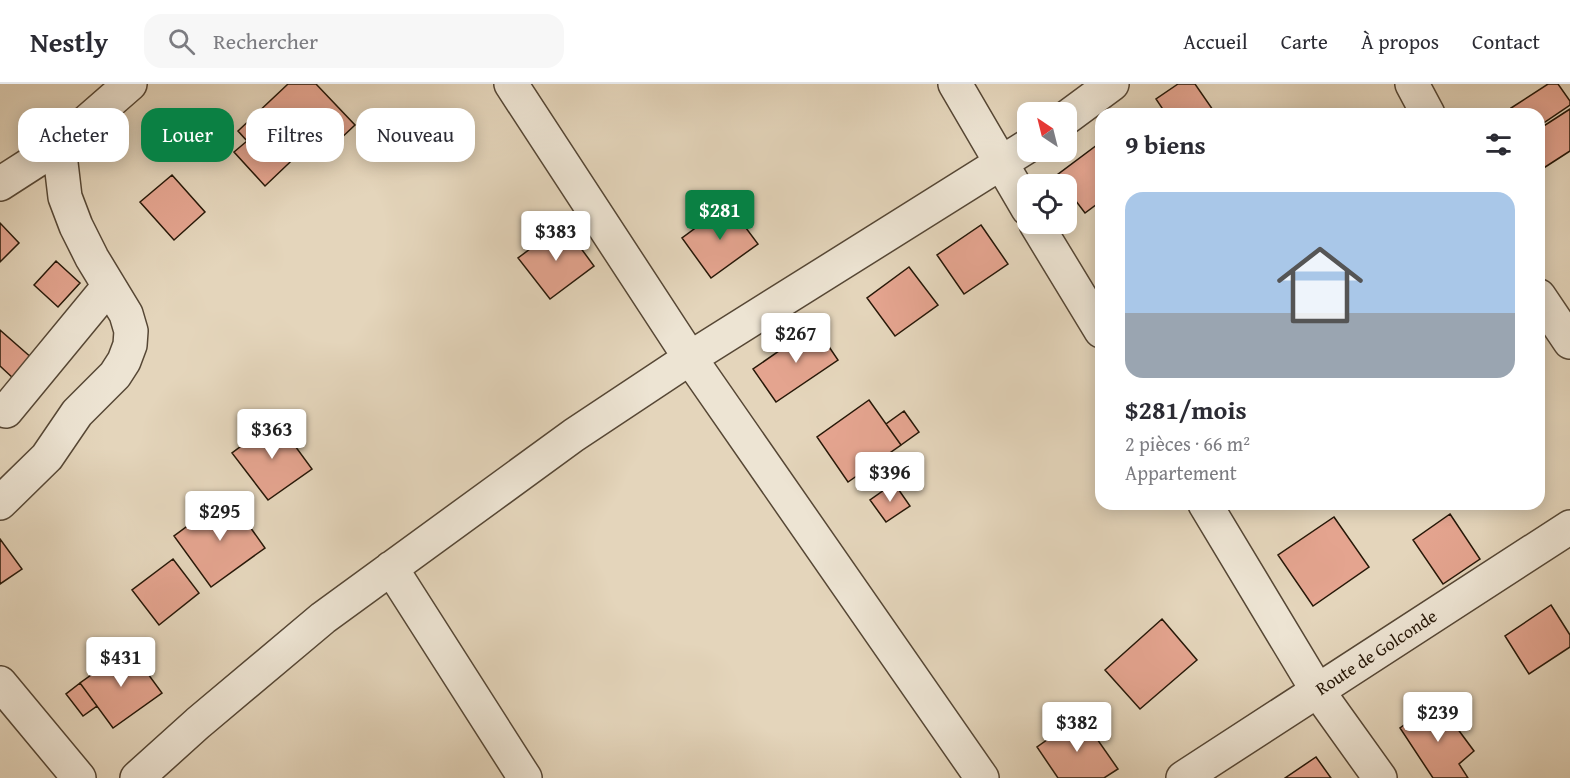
<!DOCTYPE html>
<html lang="fr">
<head>
<meta charset="utf-8">
<style>
	:root { --surface:#fff; --page:#f7f7f7; --text:#2b2b33; --muted:#7c7c81; --line:#e1e1e2; --accent:#0b8043 }
	body { margin:0; font-family:"Gentium Book Plus",serif; background:var(--page); color:var(--text); height:100vh; display:flex; flex-direction:column; font-size:22px; white-space:nowrap }
	* { box-sizing:border-box; margin:0 }
	p { font-size:20px; color:var(--muted) }
	.icon { flex:none; width:33px; height:33px; fill:none; stroke:currentColor; stroke-width:2; stroke-linecap:round; stroke-linejoin:round }
	.map { position:relative; flex:1; overflow:hidden }
	.sheet { position:absolute; left:1095px; top:24px; width:450px; height:402px; display:flex; flex-direction:column; background:var(--surface); border-radius:18px; box-shadow:0 3px 15px #0003 }
	.sheet>* { flex:none }
	.banner { position:absolute; left:18px; top:24px; width:570px; height:54px; display:flex; gap:12px }
	.needle { width:39px; rotate:325deg }
	.fabs { position:absolute; left:1017px; top:18px; display:grid; gap:12px }
	.fabs a { display:grid; place-items:center; width:60px; height:60px; border-radius:12px; background:var(--surface); box-shadow:0 3px 15px #0003; font-size:30px }
	.price { position:absolute; translate:-50% -51px; padding:0 14px; border-radius:6px; background:#fff; color:#222; font-size:20px; line-height:39px; filter:drop-shadow(0 2px 3px #0008) }
	.price::after { content:''; position:absolute; left:50%; top:36px; width:18px; height:14px; margin-left:-9px; background:inherit; clip-path:polygon(0 0,100% 0,50% 100%) }
	.price.on { background:var(--accent); color:#fff }
	ul { padding:0; list-style:none }
	li { display:grid; align-content:center; gap:12px; height:318px; padding:0 30px }
	li+li { border-top:2px solid var(--line) }
	li span { display:grid; place-items:center; height:186px; border-radius:18px; color:#555 }
	li>.icon { margin-inline-start:auto }
	span .icon { width:108px; height:108px; fill:#fffc; stroke-width:1 }
	li b { font-size:26px }
	h2 { display:flex; justify-content:space-between; align-items:center; height:72px; padding:0 30px; font-size:26px }
	.chip { padding:0 21px; border-radius:18px; background:var(--surface); box-shadow:0 3px 15px #0003; font-size:21px; line-height:54px }
	.chip.on { background:var(--accent); color:#fff }
	header { display:flex; align-items:center; gap:36px; box-sizing:border-box; height:84px; padding:0 30px; background:var(--surface); border-bottom:2px solid var(--line) }
	header strong { font-size:28px }
	nav { display:flex; gap:33px; margin-inline-start:auto; font-size:21px }
	.search { width:420px; height:54px; background:var(--page); display:flex; align-items:center; gap:15px; box-sizing:border-box; padding:0 21px; border-radius:18px; color:var(--muted); font-size:22px }
	.map>svg:first-child { display:block }
	.building { fill:#e4a48f; stroke:#271808; stroke-width:1.5 }
	.lines { fill:none; stroke-linecap:round; stroke-linejoin:round }
	.minor-casing { stroke:#564735; stroke-width:36 }
	.minor { stroke:#ede4d3; stroke-width:33 }
	.labels { text-anchor:middle; dominant-baseline:central; stroke-width:4.5; stroke-linejoin:round; paint-order:stroke }
	.street-label { font-size:18px; fill:#271808; stroke:#ede4d3 }
</style>
</head>
<body>
<header>
<strong>Nestly</strong>
<div class="search"><svg class="icon" aria-label="search" viewBox="0 0 24 24"><circle cx="10" cy="10" r="6"/><path d="M15 15l6 6"/></svg>Rechercher</div>
<nav><a>Accueil</a><a>Carte</a><a>À propos</a><a>Contact</a></nav>
</header>
<div class="map">
<svg width="1570" height="694" viewBox="0 0 1570 694">
	<rect width="100%" height="100%" fill="#e4d5bb"/>
	<filter id="stains"><feTurbulence type="fractalNoise" baseFrequency=".00333" numOctaves="4"/><feColorMatrix values="0 0 0 0 .2 0 0 0 0 .09 0 0 0 0 .02 0 0 0 .5 -.17"/></filter>
	<radialGradient id="worn" r=".72"><stop offset=".6" stop-color="#630" stop-opacity="0"/><stop offset="1" stop-color="#630" stop-opacity=".3"/></radialGradient>
	<path class="building" d="M288,0H316L355,41L320,74L308,61L265,102L234,68L247,57L238,47Z
		M1178,0H1195L1213,26L1207,30H1166L1156,15Z
		M1548,0H1558L1570,17V21L1539,42V30H1516L1511,24Z
		M1570,25V67L1539,87V45Z
		M1101,58V117L1085,129L1066,104V100H1064L1057,91Z
		M172,91L205,128L174,156L140,118Z
		M728,120L758,160L711,194L682,154Z
		M0,139L19,159L0,178Z
		M563,140L594,182L550,215L518,174Z
		M981,141L1008,180L964,210L937,171Z
		M56,177L80,199L58,223L34,201Z
		M909,183L938,221L895,252L867,214Z
		M815,242L838,276L776,318L753,285Z
		M0,246L33,275L14,295L0,282Z
		M869,316L901,361L848,398L817,353Z
		M904,327L919,348L901,361L886,340Z
		M276,336L312,385L268,416L232,369Z
		M894,399L910,422L886,438L870,416Z
		M228,412L265,464L211,503L174,452Z
		M1450,430L1480,475L1443,500L1413,456Z
		M1334,433L1369,483L1313,522L1278,471Z
		M0,455L22,485L0,500Z
		M173,475L199,509L159,541L132,506Z
		M1551,521L1570,551V563L1529,590L1505,552Z
		M1162,535L1197,576L1140,625L1105,586Z
		M129,564L162,609L113,644L80,599Z
		M80,599L97,622L83,632L66,610Z
		M1437,617L1474,667L1459,680L1468,694H1433L1400,644Z
		M1081,632L1118,685L1104,694H1058L1037,663Z
		M1316,673L1331,694H1285Z"/>
	<g class="lines">
		<defs>
			<path id="minor" d="M511,0L690,274L982,694
				M955,0L1028,125
				M1412,0L1428,30
				M1066,34L1112,0
				M0,100L59,62L130,0
				M1036,140L1101,247
				M1539,212L1570,258
				M6,327L109,202
				M0,419L47,373L77,329L115,291L124,277L130,261L131,247L126,230L92,174L76,142L65,113L59,62
				M1205,420L1317,606L1380,694
				M391,484L525,694
				M0,599L79,694
				M137,694L198,639L323,534L574,351L690,274L1028,62
				M1183,694L1570,443"/>
		</defs>
		<use href="#minor" class="minor-casing"/>
		<use href="#minor" class="minor"/>
	</g>
	<g class="labels">
		<g class="street-label">
			<text transform="translate(1376 568) rotate(-33)">Route de Golconde</text>
		</g>
	</g>
	<rect width="100%" height="100%" filter="url(#stains)"/>
	<rect width="100%" height="100%" fill="url(#worn)"/>
</svg>
<div class="fabs">
<a><svg class="needle" viewBox="-14 -14 28 28"><path d="M0-13l5 13h-10z" fill="#e53935"/><path d="M0 13l5-13h-10z" fill="#7c7c81"/></svg></a>
<a><svg class="icon" aria-label="locate" viewBox="0 0 24 24"><circle cx="12" cy="12" r="6"/><path d="M12 2v4M12 18v4M2 12h4M18 12h4"/></svg></a>
</div>
<b class="price on" style="left:720px;top:157px">$281</b>
<b class="price" style="left:556px;top:178px">$383</b>
<b class="price" style="left:796px;top:280px">$267</b>
<b class="price" style="left:272px;top:376px">$363</b>
<b class="price" style="left:890px;top:419px">$396</b>
<b class="price" style="left:220px;top:458px">$295</b>
<b class="price" style="left:121px;top:604px">$431</b>
<b class="price" style="left:1438px;top:659px">$239</b>
<b class="price" style="left:1077px;top:669px">$382</b>
<div class="banner">
<a class="chip">Acheter</a>
<a class="chip on">Louer</a>
<a class="chip">Filtres</a>
<a class="chip">Nouveau</a>
</div>
<section class="sheet">
<h2>9 biens<svg class="icon" aria-label="filters" viewBox="0 0 24 24"><path d="M4 7h16M4 17h16"/><circle cx="9" cy="7" r="2"/><circle cx="15" cy="17" r="2"/></svg></h2>
<ul>
<li><span style="background:linear-gradient(#a9c7e8 65%,#9aa5b1 0)"><svg class="icon" aria-label="home" viewBox="0 0 24 24"><path d="M3 11l9-7 9 7M6 9v11h12V9"/></svg></span><div><b>$281/mois</b><p>2 pièces · 66 m²</p><p>Appartement</p></div></li>
</ul>
</section>
</div>
</body>
</html>
